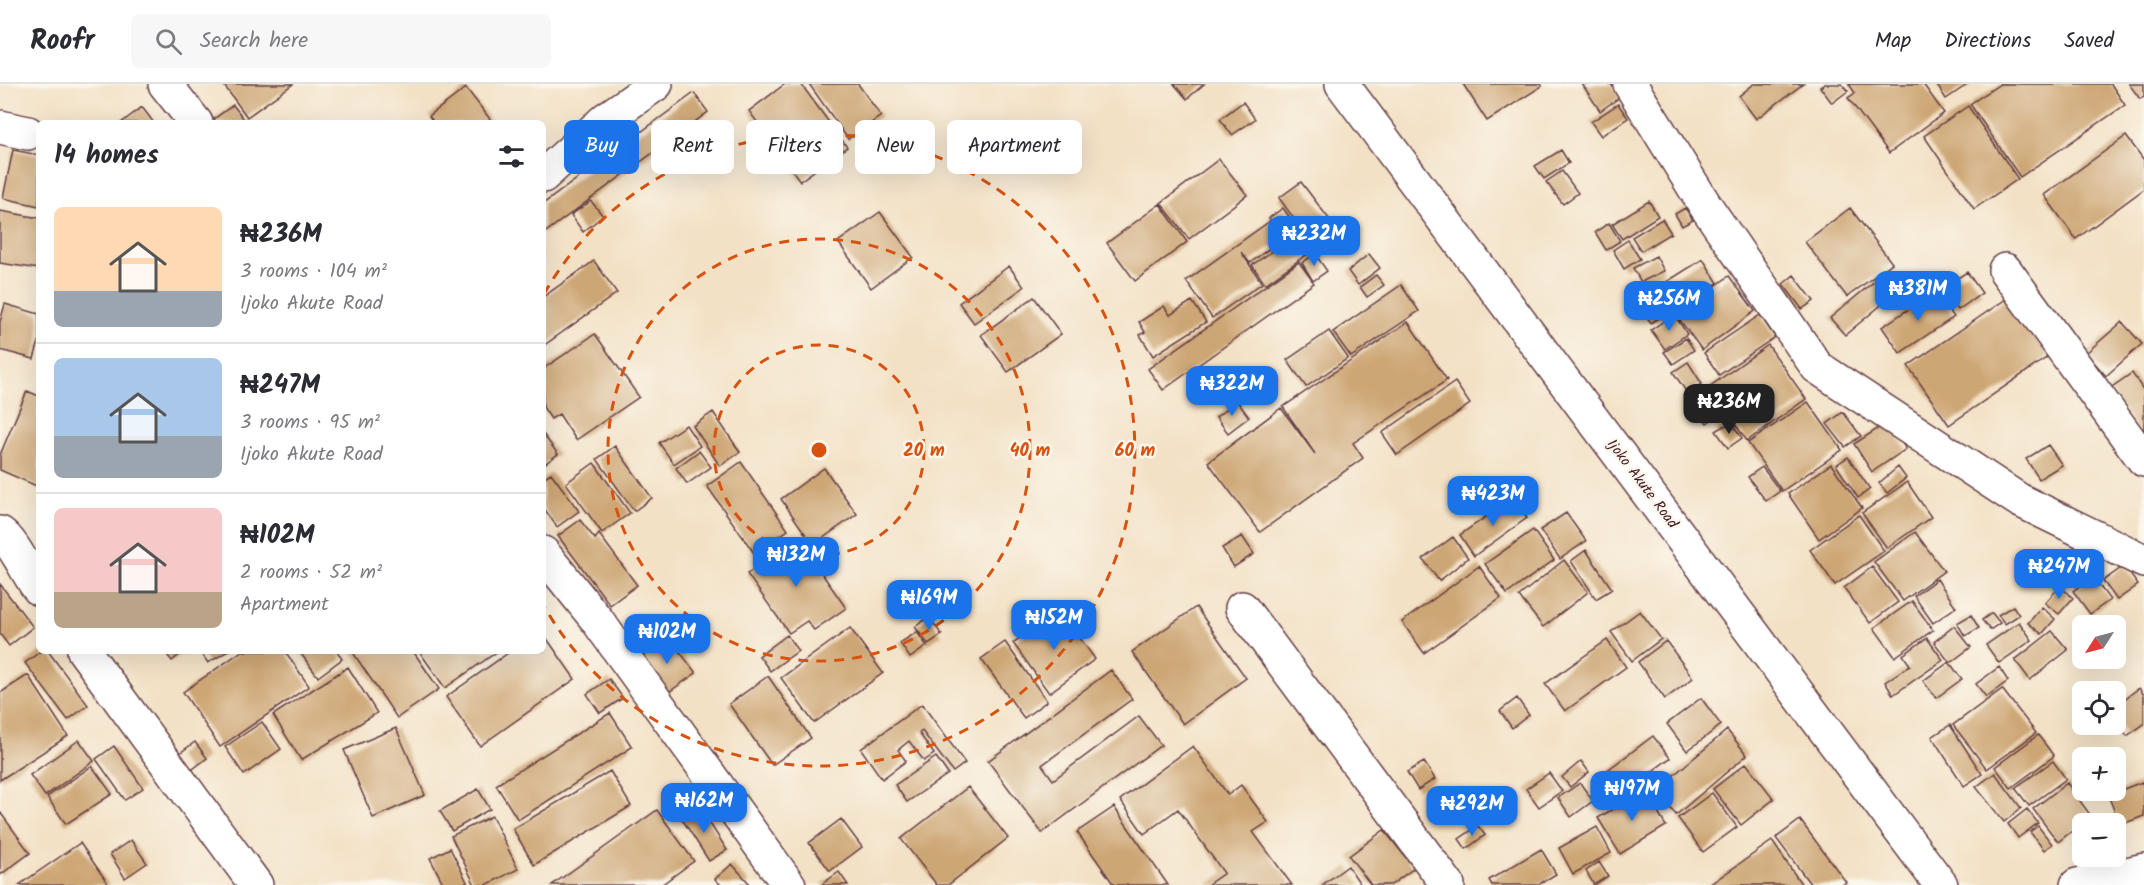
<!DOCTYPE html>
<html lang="en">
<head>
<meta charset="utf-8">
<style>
	:root { --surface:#fff; --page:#f7f7f7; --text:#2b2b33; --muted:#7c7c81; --line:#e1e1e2; --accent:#1a73e8 }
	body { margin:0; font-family:Kalam,sans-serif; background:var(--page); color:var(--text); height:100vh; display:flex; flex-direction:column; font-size:22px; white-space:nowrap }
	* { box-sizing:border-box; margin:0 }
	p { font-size:20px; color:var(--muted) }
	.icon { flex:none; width:33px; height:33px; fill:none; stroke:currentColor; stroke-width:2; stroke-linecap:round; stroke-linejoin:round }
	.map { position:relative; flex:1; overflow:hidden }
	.side { position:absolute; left:36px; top:36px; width:510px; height:534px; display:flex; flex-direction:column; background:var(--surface); border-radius:9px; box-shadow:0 6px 24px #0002 }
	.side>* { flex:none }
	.hud { position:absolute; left:564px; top:36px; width:570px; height:54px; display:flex; gap:12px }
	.needle { width:39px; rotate:234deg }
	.fabs { position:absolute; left:2072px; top:531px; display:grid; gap:12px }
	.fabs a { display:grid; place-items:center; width:54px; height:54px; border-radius:9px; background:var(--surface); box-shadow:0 6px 24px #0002; font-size:30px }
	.price { position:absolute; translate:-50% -51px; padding:0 14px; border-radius:12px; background:var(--accent); color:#fff; font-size:20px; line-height:39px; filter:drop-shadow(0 2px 3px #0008) }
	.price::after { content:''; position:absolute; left:50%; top:36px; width:18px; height:14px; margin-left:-9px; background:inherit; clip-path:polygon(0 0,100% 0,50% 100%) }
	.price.active { background:#222; color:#fff }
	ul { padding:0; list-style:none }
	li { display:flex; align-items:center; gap:18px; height:150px; padding:0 18px }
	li+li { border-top:2px solid var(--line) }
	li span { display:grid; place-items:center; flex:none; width:168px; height:120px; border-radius:9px; color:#555 }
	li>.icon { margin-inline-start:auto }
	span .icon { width:72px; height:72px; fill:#fffc; stroke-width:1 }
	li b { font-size:26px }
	h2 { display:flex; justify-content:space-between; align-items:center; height:72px; padding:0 18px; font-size:26px }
	.pill { padding:0 21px; border-radius:9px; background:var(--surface); box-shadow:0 6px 24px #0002; font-size:21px; line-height:54px }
	.pill.active { background:var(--accent); color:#fff }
	header { display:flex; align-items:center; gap:36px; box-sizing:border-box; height:84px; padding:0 30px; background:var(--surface); border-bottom:2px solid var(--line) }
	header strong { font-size:28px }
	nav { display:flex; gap:33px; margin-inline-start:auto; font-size:21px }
	.search { width:420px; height:54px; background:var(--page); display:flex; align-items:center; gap:15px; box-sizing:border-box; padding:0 21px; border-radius:9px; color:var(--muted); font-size:22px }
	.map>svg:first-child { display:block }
	.building { fill:#cda674 }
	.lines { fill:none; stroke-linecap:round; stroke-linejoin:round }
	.minor-casing { stroke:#633c42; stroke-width:36 }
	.major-casing { stroke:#633c42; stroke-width:36 }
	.minor { stroke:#fff; stroke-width:33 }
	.major { stroke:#fff; stroke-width:33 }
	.ring { fill:none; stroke:#d8530f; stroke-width:3; stroke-dasharray:10 8 }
	.labels { text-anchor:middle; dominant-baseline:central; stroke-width:5; stroke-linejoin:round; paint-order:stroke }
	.street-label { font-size:15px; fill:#4a1f2b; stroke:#fbf7ec }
	.centre { fill:#d8530f; stroke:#fbf7ec; stroke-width:3 }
	.ring-label { font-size:18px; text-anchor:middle; font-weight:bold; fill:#d8530f; stroke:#fbf7ec; stroke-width:5; stroke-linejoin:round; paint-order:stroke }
</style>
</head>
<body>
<header>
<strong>Roofr</strong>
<div class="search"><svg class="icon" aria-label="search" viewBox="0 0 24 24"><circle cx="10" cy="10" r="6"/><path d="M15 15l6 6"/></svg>Search here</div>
<nav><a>Map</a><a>Directions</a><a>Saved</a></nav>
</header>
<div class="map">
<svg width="2144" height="801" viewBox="0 0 2144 801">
	<rect width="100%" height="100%" fill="#fbf7ec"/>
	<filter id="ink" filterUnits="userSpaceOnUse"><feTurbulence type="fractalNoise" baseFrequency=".0167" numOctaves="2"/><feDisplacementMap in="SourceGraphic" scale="12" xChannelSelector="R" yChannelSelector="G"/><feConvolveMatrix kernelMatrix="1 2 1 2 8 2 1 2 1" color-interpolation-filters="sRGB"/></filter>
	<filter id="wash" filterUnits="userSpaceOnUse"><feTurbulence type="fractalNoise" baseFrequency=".008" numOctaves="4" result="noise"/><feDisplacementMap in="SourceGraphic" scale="24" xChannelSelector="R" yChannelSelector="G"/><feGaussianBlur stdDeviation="1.35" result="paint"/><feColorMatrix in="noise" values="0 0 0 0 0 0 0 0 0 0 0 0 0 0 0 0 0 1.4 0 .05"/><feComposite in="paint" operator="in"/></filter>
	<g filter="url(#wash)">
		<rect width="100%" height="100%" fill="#f3e1c6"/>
		<g id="blocks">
			<path class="building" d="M223,0H293L247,33Z
				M785,0H801L847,63L800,97L749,27Z
				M809,0H858L881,32L848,55Z
				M1174,0H1204L1187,15Z
				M1463,0H1541L1542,2L1487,37Z
				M1582,0H1611L1620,13L1600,27Z
				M1754,0H1803L1756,35L1739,12Z
				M1825,0H1842L1848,7L1832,19L1820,3Z
				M1849,0H1923L1944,29L1889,69L1848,14L1855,9Z
				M1936,0H1968L1946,15Z
				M2000,0H2111L2125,21L2020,93L1970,20Z
				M2129,0H2144V13L2140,15Z
				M466,4L493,39H434L429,32Z
				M694,9L708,28L543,150V120Z
				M1243,18L1255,35L1232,51L1220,35Z
				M1618,20L1628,34L1601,52L1591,38Z
				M233,21L247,39H217L214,35Z
				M1968,22L2018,95L1974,125L1924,52Z
				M142,23L154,39H121Z
				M2126,52L2144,76V105L2076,155L2044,111Z
				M13,66L39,71V122L3,114Z
				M1561,66L1569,79L1544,95L1535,82Z
				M1219,75L1247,111L1189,155L1161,119Z
				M1562,87L1578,109L1563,120L1546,98Z
				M1301,98L1339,148L1316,165L1279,114Z
				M591,117L603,132L583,148L571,131Z
				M1649,117L1658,132L1622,155L1612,140Z
				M1160,120L1187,158L1135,197L1107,159Z
				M1283,124L1313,166L1265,200L1252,181L1286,158L1283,154L1250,179L1241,168L1262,199L1212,234L1186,197L1270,137L1280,149L1269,134Z
				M1685,124L1693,136L1682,142L1675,130Z
				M1850,124L1892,179L1847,213L1805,158Z
				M0,127L39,134V185L0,179Z
				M880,128L913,173L871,204L838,158Z
				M1662,135L1671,149L1641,167L1632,153Z
				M1609,139L1620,157L1606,166L1595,148Z
				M1628,156L1640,175L1624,185L1613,166Z
				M1315,170L1327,187L1313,197L1302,179Z
				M1369,170L1380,184L1358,201L1348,187Z
				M1656,172L1664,187L1641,198L1633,184Z
				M1703,175L1718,199L1651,239L1636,217Z
				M594,177L617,209L543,262V213Z
				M1299,178L1314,199L1163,306L1148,285Z
				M1009,182L1024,203L974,239L959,219Z
				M1967,188L1982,209L1958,226L1942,204Z
				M1376,191L1384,201L1367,213L1360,203Z
				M1794,191L1814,217L1802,225L1783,200Z
				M1882,191L1897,208L1845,251L1830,234Z
				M1729,192L1755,227L1702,266L1676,231Z
				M1401,201L1419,227L1351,273L1333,248Z
				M1936,207L1954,233L1900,269L1882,243Z
				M1034,213L1061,250L1008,288L981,251Z
				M2009,213L2049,272L1949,341L1908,282Z
				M1192,217L1206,238L1153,272L1140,251L1145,248L1139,238L1164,222L1170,231Z
				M5,220L39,230V257L34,275L0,266V238Z
				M1674,230L1687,250L1665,265L1651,246Z
				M1760,231L1775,253L1719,291L1704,269Z
				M1408,238L1447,296L1353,359L1363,374L1260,448L1208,378L1281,324L1315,370L1283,323Z
				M2122,238L2142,260L2106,292L2086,269Z
				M1329,247L1348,274L1306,303L1287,276Z
				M595,250L639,313L576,356L559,330L551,335L543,323V285Z
				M1686,254L1694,266L1673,280L1664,268Z
				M1768,261L1806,315L1747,357L1709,303Z
				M1688,278L1702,300L1687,309L1673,288Z
				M2132,289L2144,307V356L2109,305Z
				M1455,298L1470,320L1397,371L1382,349Z
				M27,307L39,312V403L0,386V371Z
				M1707,307L1722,328L1707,339L1691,318Z
				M1237,317L1249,333L1228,349L1216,333Z
				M1808,318L1842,366L1782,407L1748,359Z
				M713,328L740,368L720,382L693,342Z
				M1843,328L1861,352L1845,363L1827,340Z
				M1731,338L1742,354L1728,364L1716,347Z
				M1888,338L1906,365L1872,388L1854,360Z
				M686,341L700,362L674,380L659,359Z
				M543,350L558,370L543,381Z
				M2048,361L2062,381L2039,395L2026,375Z
				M615,362L652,414L634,427L597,375Z
				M699,367L711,383L687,400L676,384Z
				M1848,373L1870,405L1858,414L1836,381Z
				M741,378L788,446L754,469L707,402Z
				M594,379L630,429L602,449L566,399Z
				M1831,380L1862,424L1819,455L1788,410Z
				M1762,383L1780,407L1766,417L1748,393Z
				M1898,383L1906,394L1887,409L1879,399Z
				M824,384L857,430L813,461L781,415Z
				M551,389L579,427L557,443L543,423V394Z
				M1907,398L1931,433L1887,464L1862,429Z
				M1513,414L1527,434L1474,472L1460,451Z
				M1566,429L1586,457L1560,475L1540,446Z
				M1859,431L1884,467L1835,501L1810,466Z
				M580,436L595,455L599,450L637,501L610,521L558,452Z
				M1533,446L1554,476L1507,510L1485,480Z
				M1915,448L1944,487L1903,517L1874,478Z
				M1242,452L1254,470L1234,483L1222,464Z
				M1453,453L1468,474L1439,497L1423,475Z
				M797,454L846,524L814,546L807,537L789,549L747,490Z
				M1586,466L1612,505L1596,515L1571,477Z
				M1564,476L1588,508L1543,543L1519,512Z
				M1479,482L1501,514L1424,569L1402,538Z
				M2124,482L2138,501L2117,516L2103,497Z
				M1872,483L1898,518L1870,539L1844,504Z
				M2093,493L2110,516L2090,530L2073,507Z
				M1937,495L1956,523L1933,539L1914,512Z
				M0,500L33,543L9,562L0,550Z
				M2060,502L2073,514L2059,530L2045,519Z
				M1912,517L1933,546L1895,573L1874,544Z
				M2013,522L2019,531L2005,540L1998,531Z
				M1196,523L1246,594L1183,640L1132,568Z
				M2042,523L2055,535L2042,550L2028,539Z
				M1059,525L1095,575L1049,609L1013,559Z
				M1640,527L1661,555L1632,577L1611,548Z
				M1992,529L2000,539L1990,546L1982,536Z
				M1971,531L1979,544L1965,552L1957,539Z
				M929,533L942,551L928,560L915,543Z
				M2019,538L2032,556L1999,579L1986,561Z
				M1954,542L1971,563L1950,579L1934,558Z
				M850,544L883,589L814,639L781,594Z
				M2052,547L2068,566L2030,596L2015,576Z
				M917,548L927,562L910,574L900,559Z
				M543,549L575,595L480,662L446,613L511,567H543Z
				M667,551L696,589L666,610L639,572Z
				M787,551L798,567L770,587L759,572Z
				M1927,554L1943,576L1893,611L1885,598L1910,581L1903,571Z
				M1607,556L1626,583L1565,627L1545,600Z
				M1666,557L1693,594L1665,615L1638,578Z
				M1005,558L1047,617L1024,634L981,575Z
				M41,567H48L88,621L68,636L25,579Z
				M164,567H184L172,577Z
				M200,567H228L208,579Z
				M242,567H285L309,602L220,663L183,608Z
				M299,567H337L342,575L318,593Z
				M352,567H413L439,605L397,634Z
				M419,567H498L445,604Z
				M1949,578L1962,595L1936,614L1923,597Z
				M348,583L377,629L301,676L273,631Z
				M1999,583L2008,597L1986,613L1976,600Z
				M1111,586L1132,615L1042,681L1053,696L1139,632L1161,661L1042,749L988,677Z
				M28,591L68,652L0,696V609Z
				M768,592L811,654L772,681L729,620Z
				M609,595L623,614L600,629L587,610Z
				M2139,604L2144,611V640L2127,652L2115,635V622Z
				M2002,605L2036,649L1987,685L1953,641Z
				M1517,614L1529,631L1512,644L1500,627Z
				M1701,614L1721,641L1687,667L1667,640Z
				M922,620L965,679L953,688L922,647L919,649L934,670L924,677L909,657L898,666L906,677L882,695L861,665Z
				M610,629L632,663L518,736L496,701Z
				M262,638L281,665L244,691L225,663Z
				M1950,641L1982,690L1964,702L1932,653Z
				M396,644L425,711L373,734L344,666Z
				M1727,646L1747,671L1676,731L1656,706Z
				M2038,651L2054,672L2011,704L1995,683Z
				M1653,652L1670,674L1613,716L1597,694Z
				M79,656L94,677L45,712L30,691Z
				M195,658L207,674L189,688L177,671Z
				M114,662L143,704L125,716L96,675Z
				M1193,662L1228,711L1241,701L1268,738L1253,748L1292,801H1207L1224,789L1178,725L1144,750L1120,716Z
				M936,673L948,690L907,718L895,701Z
				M1581,677L1589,688L1570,703L1562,693Z
				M2053,677L2066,695L2029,722L2015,704Z
				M1424,678L1435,695L1418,706L1407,688Z
				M1746,679L1774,715L1741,741L1713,705Z
				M92,682L112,710L66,740L47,713Z
				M610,687L631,722L534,781L513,745Z
				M1549,689L1562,707L1539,723L1526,705Z
				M1995,689L2021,724L2004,738L1976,703Z
				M2142,698L2144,704V732L2120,741L2108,711Z
				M1580,699L1593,717L1571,733L1558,714Z
				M2067,699L2091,732L2058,758L2033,725Z
				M968,703L1008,754L948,801H937L901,755Z
				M478,705L490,725L452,747L440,727Z
				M1644,706L1666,742L1620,770L1598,734Z
				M1712,709L1737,743L1703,768L1678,734Z
				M1114,723L1168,801H1114L1077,748Z
				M700,724L727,766L709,777L682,735Z
				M2027,725L2038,739L2018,754L2008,740Z
				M657,726L694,777L661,801H552Z
				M0,728L30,769L0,791Z
				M492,732L518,785L486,801H475L451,752Z
				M841,735L862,763L830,787L809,759Z
				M1800,736L1846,798L1842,801H1811L1776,754Z
				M1478,742L1485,751L1466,765L1459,755Z
				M2038,742L2052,760L2044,766L2030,748Z
				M1597,743L1611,769L1573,790L1559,764Z
				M1384,746L1414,784L1391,801H1371L1349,772Z
				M131,756L147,779L125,794L110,770Z
				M1772,757L1802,801H1709Z
				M80,759L109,801H19Z
				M450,764L467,798L461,801H444L430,774Z
				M1541,765L1556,790L1538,801H1492L1489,796Z
				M1599,778L1608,792L1594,801L1586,787Z
				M732,780L749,799L747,801H721L715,795Z
				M1348,782L1361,801H1322Z
				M839,788L848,801H823L822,800Z"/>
		</g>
	</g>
	<g filter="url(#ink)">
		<use href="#blocks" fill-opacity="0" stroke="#633c42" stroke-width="1.5"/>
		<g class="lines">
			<defs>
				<path id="minor" d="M165,0L196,39
					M1630,0L1705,121L1817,283L2019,416L2144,477
					M0,43L28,49
					M543,92L606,35L656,0
					M2005,186L2144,376
					M0,449C14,458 28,491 39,505
					M543,469L597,536L789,801
					M1242,524L1448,801
					M84,567L256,801
					M2077,801L2144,786"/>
				<path id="major" d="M1342,0L1941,801"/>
			</defs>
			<use href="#minor" class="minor-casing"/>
			<use href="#major" class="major-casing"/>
			<use href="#minor" class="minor"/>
			<use href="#major" class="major"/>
		</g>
	</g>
	<g class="ring">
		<circle cx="819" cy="366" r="105"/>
		<circle cx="819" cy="366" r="211"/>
		<path d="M544 210A316 316 0 1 1 544 522"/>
	</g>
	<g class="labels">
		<g class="street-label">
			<text transform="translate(1642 400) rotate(53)">Ijoko Akute Road</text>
		</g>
	</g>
	<circle cx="819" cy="366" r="9" class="centre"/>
	<g class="ring-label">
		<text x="924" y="372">20 m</text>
		<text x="1030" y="372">40 m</text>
		<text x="1135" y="372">60 m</text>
	</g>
</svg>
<div class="fabs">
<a><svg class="needle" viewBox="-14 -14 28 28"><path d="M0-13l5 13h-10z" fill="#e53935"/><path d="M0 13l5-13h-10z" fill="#7c7c81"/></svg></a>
<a><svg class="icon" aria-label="locate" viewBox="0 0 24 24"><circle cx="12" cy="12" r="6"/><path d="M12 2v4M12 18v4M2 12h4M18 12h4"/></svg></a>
<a>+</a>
<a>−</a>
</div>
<b class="price" style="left:1314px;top:183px">₦232M</b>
<b class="price" style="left:1918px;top:238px">₦381M</b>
<b class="price" style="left:1669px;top:248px">₦256M</b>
<b class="price" style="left:1232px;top:333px">₦322M</b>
<b class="price active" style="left:1729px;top:351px">₦236M</b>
<b class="price" style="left:1493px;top:443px">₦423M</b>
<b class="price" style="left:796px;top:504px">₦132M</b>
<b class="price" style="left:2059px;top:516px">₦247M</b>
<b class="price" style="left:929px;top:547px">₦169M</b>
<b class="price" style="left:1054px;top:567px">₦152M</b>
<b class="price" style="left:667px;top:581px">₦102M</b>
<b class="price" style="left:1632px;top:738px">₦197M</b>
<b class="price" style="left:704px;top:750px">₦162M</b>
<b class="price" style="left:1472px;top:753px">₦292M</b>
<div class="hud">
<a class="pill active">Buy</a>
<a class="pill">Rent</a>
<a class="pill">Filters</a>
<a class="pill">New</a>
<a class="pill">Apartment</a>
</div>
<section class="side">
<h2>14 homes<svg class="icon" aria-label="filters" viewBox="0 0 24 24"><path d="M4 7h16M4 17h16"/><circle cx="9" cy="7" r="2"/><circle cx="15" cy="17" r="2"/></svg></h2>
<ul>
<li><span style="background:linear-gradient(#ffd9b3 70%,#9aa5b1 0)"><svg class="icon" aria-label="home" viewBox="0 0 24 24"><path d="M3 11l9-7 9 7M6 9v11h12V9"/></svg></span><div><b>₦236M</b><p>3 rooms · 104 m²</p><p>Ijoko Akute Road</p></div></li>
<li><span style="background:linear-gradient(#a9c7e8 65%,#9aa5b1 0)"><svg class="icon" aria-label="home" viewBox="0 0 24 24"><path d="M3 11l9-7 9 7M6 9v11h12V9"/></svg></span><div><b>₦247M</b><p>3 rooms · 95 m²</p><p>Ijoko Akute Road</p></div></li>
<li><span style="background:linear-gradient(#f6c9c9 70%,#b9a48a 0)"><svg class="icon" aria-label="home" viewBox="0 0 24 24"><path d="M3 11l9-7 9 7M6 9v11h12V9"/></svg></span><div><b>₦102M</b><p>2 rooms · 52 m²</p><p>Apartment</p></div></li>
</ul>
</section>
</div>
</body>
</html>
